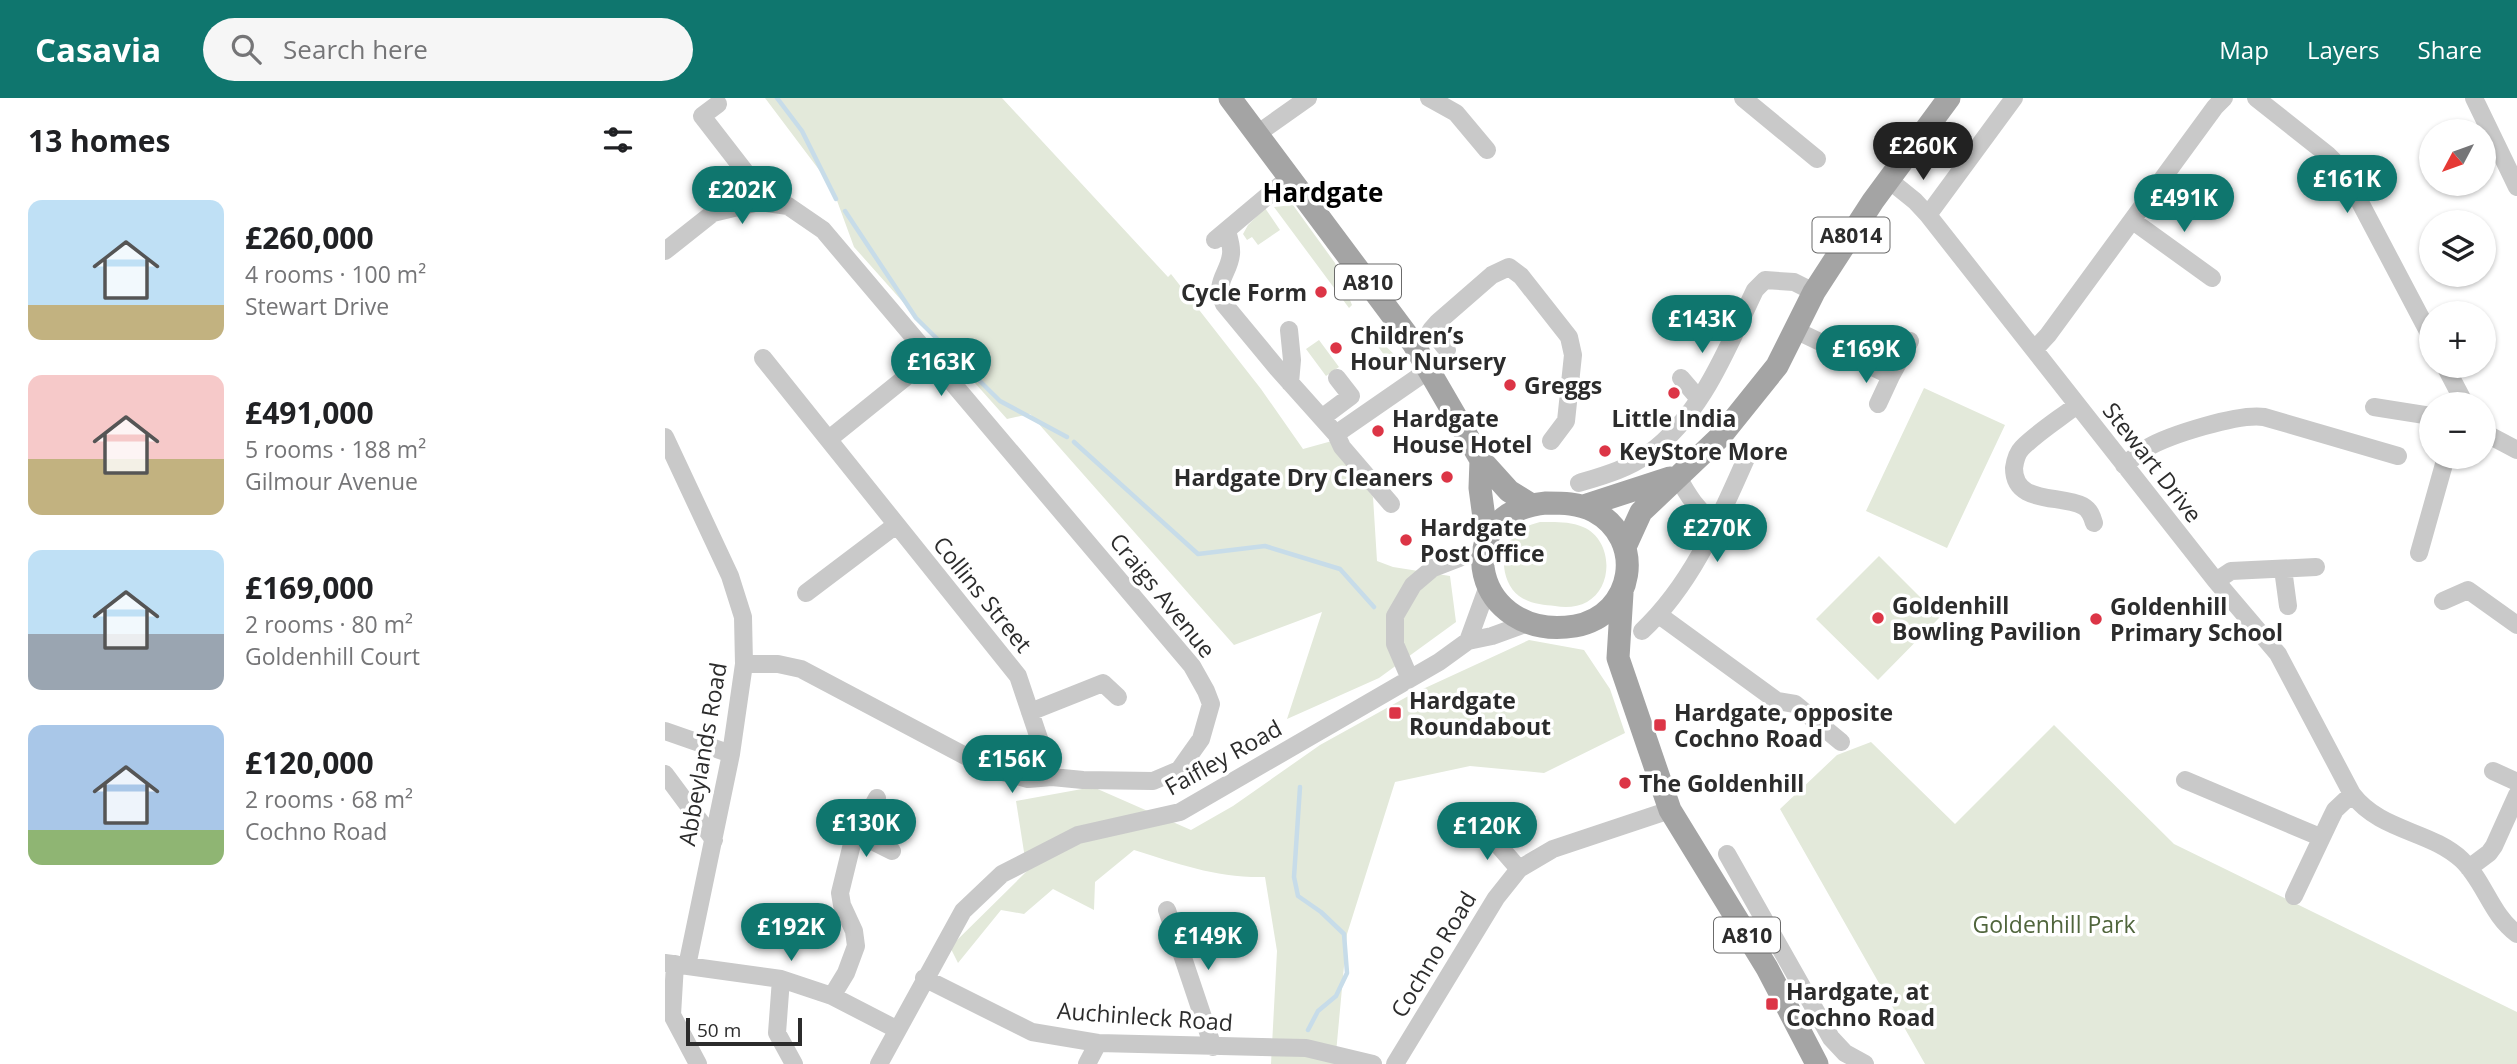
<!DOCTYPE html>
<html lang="en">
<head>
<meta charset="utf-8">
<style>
	:root { --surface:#fff; --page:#f6f6f6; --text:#202124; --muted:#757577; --accent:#0f766e }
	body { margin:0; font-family:"Open Sans",sans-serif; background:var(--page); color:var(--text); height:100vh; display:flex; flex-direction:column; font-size:26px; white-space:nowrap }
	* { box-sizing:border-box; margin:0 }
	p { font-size:23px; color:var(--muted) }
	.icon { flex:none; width:38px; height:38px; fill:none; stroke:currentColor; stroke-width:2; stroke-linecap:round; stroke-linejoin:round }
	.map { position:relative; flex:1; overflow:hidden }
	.panel { display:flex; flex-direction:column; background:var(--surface); width:665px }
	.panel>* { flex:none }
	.needle { width:46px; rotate:229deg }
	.tools { position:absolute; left:1754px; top:21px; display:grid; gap:14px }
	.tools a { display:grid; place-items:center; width:77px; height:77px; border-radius:50%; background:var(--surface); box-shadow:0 2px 5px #0004; font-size:35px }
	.scale { position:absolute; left:21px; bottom:18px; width:116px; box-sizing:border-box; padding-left:7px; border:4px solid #2c2c2c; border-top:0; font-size:19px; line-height:24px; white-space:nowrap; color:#2c2c2c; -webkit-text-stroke:5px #fff; paint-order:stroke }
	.price { position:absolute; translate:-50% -60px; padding:0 16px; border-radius:24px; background:var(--accent); color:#fff; font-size:23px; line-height:46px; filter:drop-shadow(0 2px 4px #0008) }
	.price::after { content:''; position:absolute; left:50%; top:42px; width:21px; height:16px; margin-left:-10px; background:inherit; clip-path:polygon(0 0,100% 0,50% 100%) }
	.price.current { background:#222; color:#fff }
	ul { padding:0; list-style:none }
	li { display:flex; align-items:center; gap:21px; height:175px; padding:0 28px }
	li span { display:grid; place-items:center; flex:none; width:196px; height:140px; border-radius:14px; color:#555 }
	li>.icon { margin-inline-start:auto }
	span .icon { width:84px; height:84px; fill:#fffc; stroke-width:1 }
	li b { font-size:30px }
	h2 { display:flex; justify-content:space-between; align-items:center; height:84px; padding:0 28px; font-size:30px }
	header { display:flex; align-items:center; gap:42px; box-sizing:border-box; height:98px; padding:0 35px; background:var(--accent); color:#fff }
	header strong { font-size:33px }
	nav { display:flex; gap:38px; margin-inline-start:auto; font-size:24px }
	.search { width:490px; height:63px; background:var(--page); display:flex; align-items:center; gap:18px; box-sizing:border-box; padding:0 24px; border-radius:38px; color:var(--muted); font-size:26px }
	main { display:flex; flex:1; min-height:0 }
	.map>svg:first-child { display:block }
	.green { fill:#e3e9da }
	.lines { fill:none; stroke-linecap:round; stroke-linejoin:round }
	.stream { stroke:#c7dce9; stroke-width:4.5 }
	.minor { stroke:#c9c9c9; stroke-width:18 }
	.major { stroke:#a4a4a4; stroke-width:23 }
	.poi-dot { fill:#dc3546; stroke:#fff; stroke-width:2.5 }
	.labels { text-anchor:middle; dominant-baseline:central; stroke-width:7; stroke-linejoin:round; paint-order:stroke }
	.shield { fill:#fff; stroke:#6b6b6b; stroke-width:2 }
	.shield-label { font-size:21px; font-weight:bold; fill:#2c2c2c }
	.poi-label { font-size:23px; font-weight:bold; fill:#2c2c2c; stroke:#fff; text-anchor:start }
	.street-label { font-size:23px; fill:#2c2c2c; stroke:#fff }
	.park-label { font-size:23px; fill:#50653c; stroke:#fff }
	.quarter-label { font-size:26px; font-weight:bold; fill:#000; stroke:#fff }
</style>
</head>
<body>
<header>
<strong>Casavia</strong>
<div class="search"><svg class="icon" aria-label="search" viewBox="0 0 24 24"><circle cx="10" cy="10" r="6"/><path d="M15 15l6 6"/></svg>Search here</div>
<nav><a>Map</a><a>Layers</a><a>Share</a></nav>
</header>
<main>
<section class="panel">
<h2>13 homes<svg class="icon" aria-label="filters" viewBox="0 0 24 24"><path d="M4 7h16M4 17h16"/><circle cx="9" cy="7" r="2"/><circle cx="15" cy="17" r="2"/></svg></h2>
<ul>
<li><span style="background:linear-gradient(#bfe0f5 75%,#c2b280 0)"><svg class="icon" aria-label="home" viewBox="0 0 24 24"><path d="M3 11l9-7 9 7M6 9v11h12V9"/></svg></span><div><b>£260,000</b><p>4 rooms · 100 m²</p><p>Stewart Drive</p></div></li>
<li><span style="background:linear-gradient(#f6c9c9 60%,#c2b280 0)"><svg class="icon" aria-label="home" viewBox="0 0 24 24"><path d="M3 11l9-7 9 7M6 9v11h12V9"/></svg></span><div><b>£491,000</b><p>5 rooms · 188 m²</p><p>Gilmour Avenue</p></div></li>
<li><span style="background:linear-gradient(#bfe0f5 60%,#9aa5b1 0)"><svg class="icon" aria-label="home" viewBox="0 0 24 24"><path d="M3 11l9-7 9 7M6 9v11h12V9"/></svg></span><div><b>£169,000</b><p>2 rooms · 80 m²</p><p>Goldenhill Court</p></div></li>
<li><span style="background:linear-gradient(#a9c7e8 75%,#8fb573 0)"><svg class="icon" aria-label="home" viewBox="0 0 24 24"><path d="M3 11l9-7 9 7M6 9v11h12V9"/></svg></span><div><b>£120,000</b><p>2 rooms · 68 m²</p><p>Cochno Road</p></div></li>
</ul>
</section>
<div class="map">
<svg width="1852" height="966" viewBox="0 0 1852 966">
	<rect width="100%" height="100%" fill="#fff"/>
	<path class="green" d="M100,0H337L503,179L506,176L596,291L638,351L667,343L708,399L712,463L728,469L785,478L791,524L714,580L622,621L657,514L569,547L365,316L342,321L189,149L167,89Z
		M628,107L670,165L687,207L684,210L609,109Z
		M600,110L615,132L593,147L587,139L582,142L578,136L583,127Z
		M703,231L738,265L730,272L701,232Z
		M654,242L674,269L661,278L641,251Z
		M1259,290L1340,327L1282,450L1201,413Z
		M875,424C889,424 904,423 918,429C947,441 950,488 922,504C913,509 901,510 890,508C878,507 865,506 854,498C837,485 834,456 847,440C854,430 864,427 875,424Z
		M1214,458L1275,519L1213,582L1151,521Z
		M864,542L919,552L945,591L960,635L879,675L805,668L730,684L682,836L670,966H606L612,853L600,779C551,780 514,766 469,752L430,784L429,812L388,791L359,816L336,812L293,865L285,849L362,773L351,703L428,689L526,732L568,708L655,647L747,596Z
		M1389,627L1509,746L1852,914V966H1260L1115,711L1172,657L1206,644L1290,726Z"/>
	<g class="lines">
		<path class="stream" d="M112,0L137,33L171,101
			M180,113L251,220L335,303L402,339
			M409,344L533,456L600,448L675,471L709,509
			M635,689L629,779L633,798L656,814L679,836L682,875L671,898L653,913L643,932"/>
		<path class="minor" d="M764,0L791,15L822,52
			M1078,0L1152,61
			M1591,0L1663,57L1678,72L1766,239
			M1809,0L1852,89
			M53,6L37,18L85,80L94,104
			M592,36L643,0
			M1224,82L1250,103L1263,117L1551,483L1613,556L1687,696C1716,734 1765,732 1797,762C1820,784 1826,817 1852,836
			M1263,117L1349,0
			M1468,123L1547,180
			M562,133C564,140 567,149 566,156C564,176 548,184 559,206L612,270L671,336L765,271
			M550,142L625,79
			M0,153L48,115L94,104L123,108L158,132L527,568L541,593L546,606L536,641L514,672L488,683L418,682L387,679L363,681L323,670L136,571L113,566H79
			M624,232L627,262L625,285
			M1130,232L1226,278L1245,243
			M1370,251L1383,237L1550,9L1559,0
			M782,252L766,232L773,224L827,177L844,169L856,178L904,239L908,257L901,323L886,343
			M98,260L353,578L387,679
			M1780,268L1800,306
			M1016,280L1034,301
			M1213,306L1226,278
			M1412,307C1394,321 1373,334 1357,350C1352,355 1350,363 1349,370C1349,407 1395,396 1418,408C1425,412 1427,418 1429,425
			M1709,309L1766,318
			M658,319L686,298L672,280
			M1818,334L1852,352
			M671,336L677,349L726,406
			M0,339L65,478L78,519L79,566L66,656L22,868
			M164,341L267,258
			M1459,367C1467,361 1474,355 1482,350C1504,337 1574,315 1599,319L1733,358
			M1012,377C1023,398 1032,412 1051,426
			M914,385C937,378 963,371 983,356C1038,316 1062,250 1090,192L1100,182L1129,184L1149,194
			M1754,455L1781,359
			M1618,471L1623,508
			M1551,483L1566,473L1651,469
			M141,495L231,427
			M1778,503L1803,492L1852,527
			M994,517L1112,603L1130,606L1176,644
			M977,533C1028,485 1055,419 1083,356
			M803,543L823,488
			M745,581L730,546V518L748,487L768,470L794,460
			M365,614L438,585L453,599
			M0,633L66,656
			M1828,673L1852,684
			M0,676L49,742
			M1520,682L1655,739
			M820,732L854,771
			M191,735L227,753
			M1062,756L1166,940L1180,955L1200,966
			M1804,770L1824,755L1829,748L1852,697
			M1629,798L1666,720L1670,712L1687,696
			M502,812L548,949
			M0,865L116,881L167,898L231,931
			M10,866L7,917L33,966
			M259,880L367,934L433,945L641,950L708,966
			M116,881L112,935L129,966
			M167,898L181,875L191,848L189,833L177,807L175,795L187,746L212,700
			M214,966L298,813L337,776L413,737L515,714L774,564L803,543L827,538L863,525
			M422,966L433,945
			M730,966L831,800L854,771L888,751L1005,712"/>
		<path class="major" d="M565,0L748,245L816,362L844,393L865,406
			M816,362L815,390L822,442
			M881,405C897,405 914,405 929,413C981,441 970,517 910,528C810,545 778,415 881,405Z
			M919,408L1005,380
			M960,449L976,414L1055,339L1112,268L1149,194L1208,103L1284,0
			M957,495L953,560L1005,712L1102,870L1152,966"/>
	</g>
	<g class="poi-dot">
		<circle cx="656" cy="194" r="7"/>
		<circle cx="671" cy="250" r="7"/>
		<circle cx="845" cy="287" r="7"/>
		<circle cx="1009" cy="295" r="7"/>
		<circle cx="713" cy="333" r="7"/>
		<circle cx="940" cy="353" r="7"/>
		<circle cx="782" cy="379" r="7"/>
		<circle cx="741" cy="442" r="7"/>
		<circle cx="1213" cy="520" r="7"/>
		<circle cx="1431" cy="521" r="7"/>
		<rect x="723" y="608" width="14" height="14" rx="3.5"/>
		<rect x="988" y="620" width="14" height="14" rx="3.5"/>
		<circle cx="960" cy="685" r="7"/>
		<rect x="1100" y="899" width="14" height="14" rx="3.5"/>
	</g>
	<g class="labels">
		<g class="shield">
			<rect x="1147.5" y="119.5" width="77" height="35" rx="5"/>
			<rect x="670" y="166.5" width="66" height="35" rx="5"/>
			<rect x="1049" y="819.5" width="66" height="35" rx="5"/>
		</g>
		<g class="shield-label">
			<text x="1186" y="137">A8014</text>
			<text x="703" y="184">A810</text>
			<text x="1082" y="837">A810</text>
		</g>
		<g class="poi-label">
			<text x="642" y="194" text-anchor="end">Cycle Form</text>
			<text x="685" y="237">Children’s<tspan x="685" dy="26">Hour Nursery</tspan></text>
			<text x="859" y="287">Greggs</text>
			<text x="727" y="320">Hardgate<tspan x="727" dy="26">House Hotel</tspan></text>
			<text x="1009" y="320" text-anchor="middle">Little India</text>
			<text x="954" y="353">KeyStore More</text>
			<text x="768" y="379" text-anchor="end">Hardgate Dry Cleaners</text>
			<text x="755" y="429">Hardgate<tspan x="755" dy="26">Post Office</tspan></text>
			<text x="1227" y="507">Goldenhill<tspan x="1227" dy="26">Bowling Pavilion</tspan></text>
			<text x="1445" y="508">Goldenhill<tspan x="1445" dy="26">Primary School</tspan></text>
			<text x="744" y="602">Hardgate<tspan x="744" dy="26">Roundabout</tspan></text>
			<text x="1009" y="614">Hardgate, opposite<tspan x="1009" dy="26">Cochno Road</tspan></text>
			<text x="974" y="685">The Goldenhill</text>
			<text x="1121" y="893">Hardgate, at<tspan x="1121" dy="26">Cochno Road</tspan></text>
		</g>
		<g class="street-label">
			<text transform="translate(1488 364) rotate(52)">Stewart Drive</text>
			<text transform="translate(318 496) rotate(51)">Collins Street</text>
			<text transform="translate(498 497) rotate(51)">Craigs Avenue</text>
			<text transform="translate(37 656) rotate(-80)">Abbeylands Road</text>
			<text transform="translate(558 659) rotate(-29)">Faifley Road</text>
			<text transform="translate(768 856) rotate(-59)">Cochno Road</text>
			<text transform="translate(480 918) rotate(4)">Auchinleck Road</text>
		</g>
		<g class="park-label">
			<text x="1389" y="826">Goldenhill Park</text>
		</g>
		<g class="quarter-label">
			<text x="658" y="94">Hardgate</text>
		</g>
	</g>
</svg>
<div class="tools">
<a><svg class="needle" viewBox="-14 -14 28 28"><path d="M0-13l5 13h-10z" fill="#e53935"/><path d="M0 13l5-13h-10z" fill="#757577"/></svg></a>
<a><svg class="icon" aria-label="layers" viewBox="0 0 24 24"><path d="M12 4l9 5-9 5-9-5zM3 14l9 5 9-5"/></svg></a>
<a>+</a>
<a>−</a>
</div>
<div class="scale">50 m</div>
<b class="price current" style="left:1258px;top:84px">£260K</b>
<b class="price" style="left:1682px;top:117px">£161K</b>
<b class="price" style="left:77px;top:128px">£202K</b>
<b class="price" style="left:1519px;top:136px">£491K</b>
<b class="price" style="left:1037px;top:257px">£143K</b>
<b class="price" style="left:1201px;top:287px">£169K</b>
<b class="price" style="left:276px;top:300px">£163K</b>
<b class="price" style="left:1052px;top:466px">£270K</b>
<b class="price" style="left:347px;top:697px">£156K</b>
<b class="price" style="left:201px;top:761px">£130K</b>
<b class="price" style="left:822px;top:764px">£120K</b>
<b class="price" style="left:126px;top:865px">£192K</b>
<b class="price" style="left:543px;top:874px">£149K</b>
</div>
</main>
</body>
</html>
